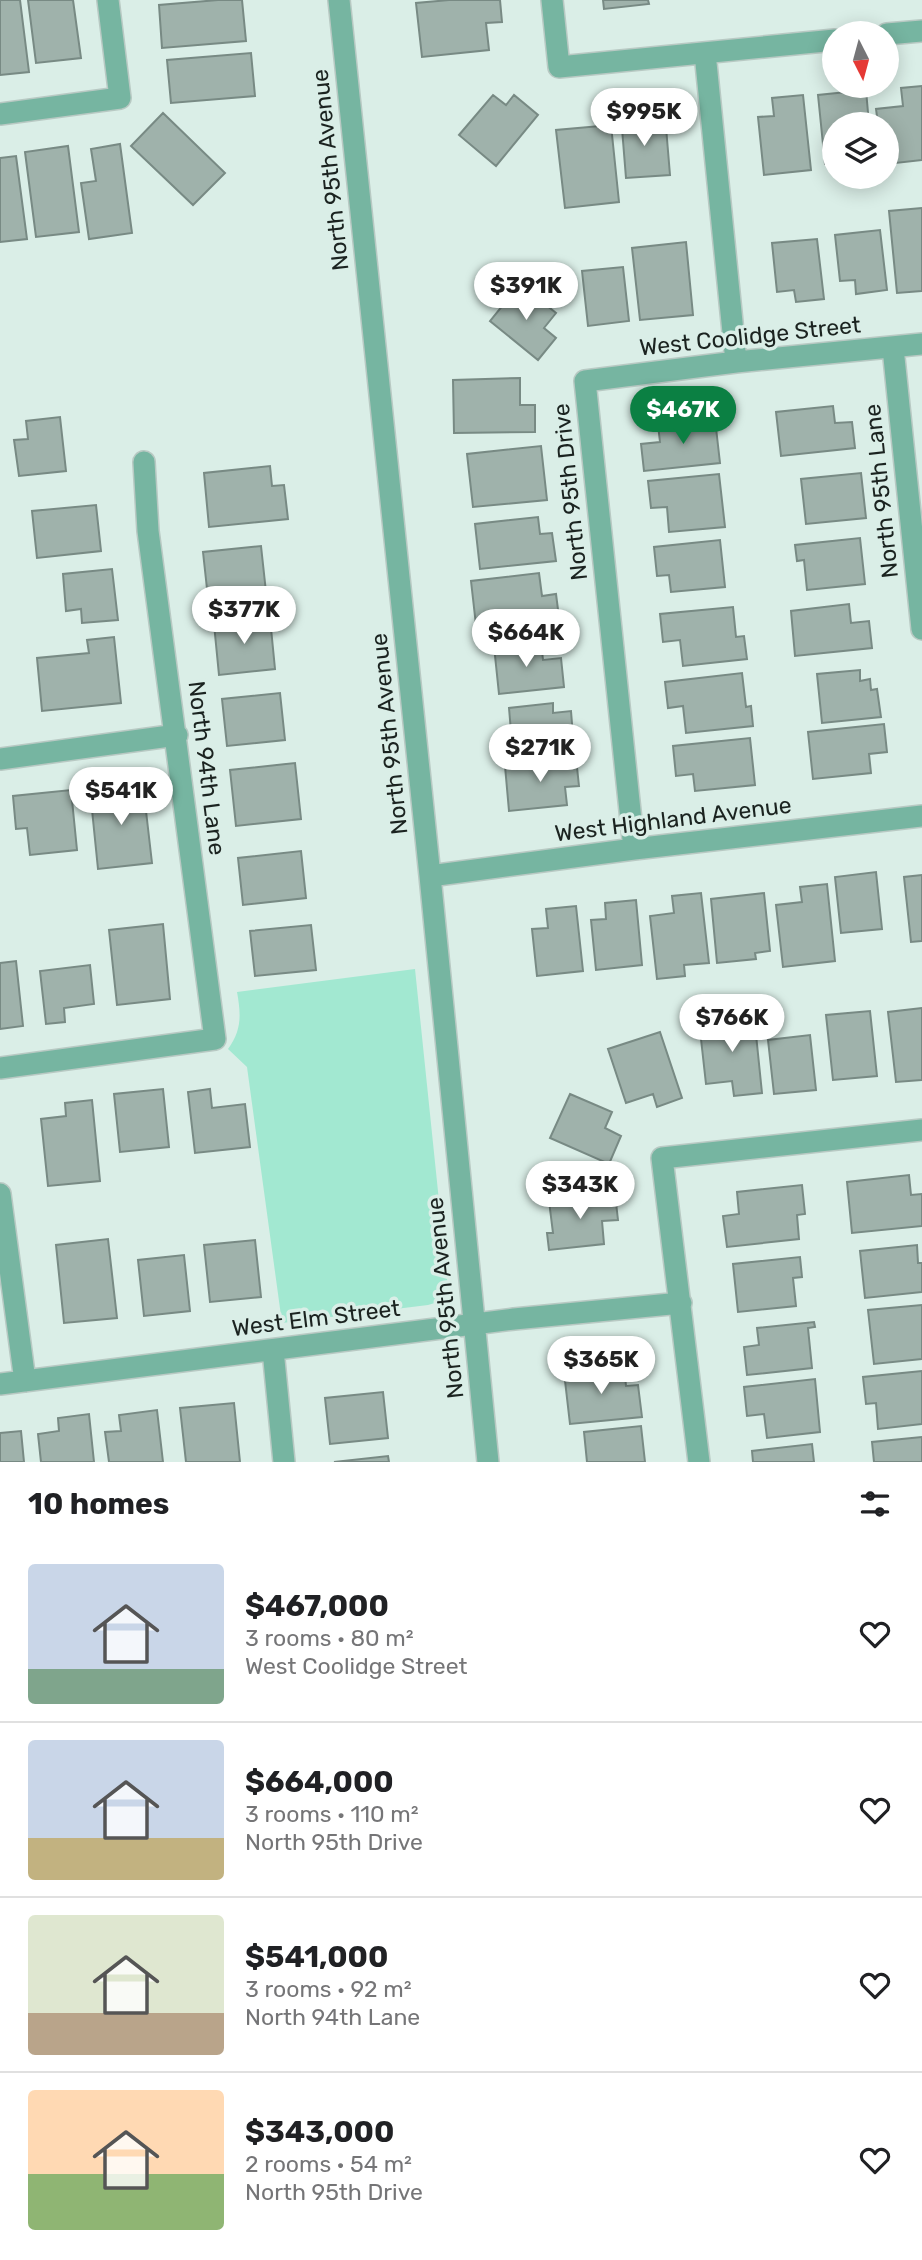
<!DOCTYPE html>
<html lang="en">
<head>
<meta charset="utf-8">
<style>
	:root { --surface:#fff; --page:#f6f6f6; --text:#202124; --muted:#757577; --line:#e0e0e0; --accent:#0b8043 }
	body { margin:0; font-family:Rubik,sans-serif; background:var(--page); color:var(--text); height:100vh; display:flex; flex-direction:column; font-size:26px; white-space:nowrap }
	* { box-sizing:border-box; margin:0 }
	p { font-size:23px; color:var(--muted) }
	.icon { flex:none; width:38px; height:38px; fill:none; stroke:currentColor; stroke-width:2; stroke-linecap:round; stroke-linejoin:round }
	.map { position:relative; height:1462px; overflow:hidden }
	.sheet { display:flex; flex-direction:column; background:var(--surface); flex:1 }
	.sheet>* { flex:none }
	.needle { width:46px; rotate:174deg }
	.buttons { position:absolute; left:822px; top:21px; display:grid; gap:14px }
	.buttons a { display:grid; place-items:center; width:77px; height:77px; border-radius:50%; background:var(--surface); box-shadow:0 4px 18px #0003; font-size:35px }
	.price { position:absolute; translate:-50% -60px; padding:0 16px; border-radius:24px; background:#fff; color:#222; font-size:23px; line-height:46px; filter:drop-shadow(0 2px 4px #0008) }
	.price::after { content:''; position:absolute; left:50%; top:42px; width:21px; height:16px; margin-left:-10px; background:inherit; clip-path:polygon(0 0,100% 0,50% 100%) }
	.price.active { background:var(--accent); color:#fff }
	ul { padding:0; list-style:none }
	li { display:flex; align-items:center; gap:21px; height:175px; padding:0 28px }
	li+li { border-top:2px solid var(--line) }
	li span { display:grid; place-items:center; flex:none; width:196px; height:140px; border-radius:7px; color:#555 }
	li>.icon { margin-inline-start:auto }
	span .icon { width:84px; height:84px; fill:#fffc; stroke-width:1 }
	li b { font-size:30px }
	h2 { display:flex; justify-content:space-between; align-items:center; height:84px; padding:0 28px; font-size:30px }
	.map>svg:first-child { display:block }
	.green { fill:#a2e8d1 }
	.building { fill:#9fb2ab; stroke:#788a84; stroke-width:2 }
	.lines { fill:none; stroke-linecap:round; stroke-linejoin:round }
	.minor-casing { stroke:#b8c9c3; stroke-width:24 }
	.minor { stroke:#76b5a1; stroke-width:21 }
	.labels { text-anchor:middle; dominant-baseline:central; stroke-width:7; stroke-linejoin:round; paint-order:stroke }
	.street-label { font-size:23px; fill:#1b2320; stroke:#daeee7 }
</style>
</head>
<body>
<div class="map">
<svg width="922" height="1462" viewBox="0 0 922 1462">
	<rect width="100%" height="100%" fill="#daeee7"/>
	<path class="green" d="M415,969L448,1288L438,1302L428,1305L282,1323L247,1067L228,1049C242,1030 241,1014 237,992Z"/>
	<path class="building" d="M0,0H20L29,72L0,75Z
		M28,0H73L81,58L36,63Z
		M218,0H242L246,41L162,48L159,5Z
		M449,0H500L502,22L486,23L489,50L422,57L416,3Z
		M603,0H648L649,4L604,9Z
		M251,53L255,96L171,103L167,60Z
		M922,86V160L887,164V124H878L876,109L903,106L901,88Z
		M866,90L869,124H835V164H825L818,95Z
		M493,95L506,105L514,95L538,115L496,166L459,135Z
		M803,95L811,170L764,175L758,117L774,116L772,98Z
		M163,113L225,173L193,205L131,146Z
		M647,114L648,129L666,127L670,175L626,178L621,116Z
		M611,125L619,202L565,208L556,130Z
		M120,144L132,233L89,239L81,183L96,181L91,149Z
		M68,146L79,232L36,237L25,152Z
		M16,156L27,239L0,242V158Z
		M922,208V291L897,293L889,211Z
		M880,230L887,290L856,294L855,280L840,281L835,235Z
		M817,239L824,299L796,302L794,290L777,292L772,243Z
		M686,242L693,315L640,320L632,248Z
		M623,267L629,321L588,326L582,271Z
		M520,284L556,313L544,328L556,338L538,360L490,321Z
		M520,378V405H535V432L454,433L453,380Z
		M833,406L835,423L852,422L855,448L781,456L776,412Z
		M60,417L66,471L19,476L14,440L28,439L26,421Z
		M715,419L720,463L644,471L641,444L660,442L658,425Z
		M541,446L547,500L473,507L467,454Z
		M270,466L272,486L284,485L288,519L209,527L204,473Z
		M861,473L866,518L806,524L801,479Z
		M719,474L725,527L669,532L667,507L651,508L648,481Z
		M96,505L101,551L37,558L32,511Z
		M538,517L540,534L552,533L556,561L480,569L475,524Z
		M860,538L865,584L807,590L804,560L797,561L795,545Z
		M720,540L725,587L671,592L669,575L657,576L654,547Z
		M261,546L266,592L208,598L203,552Z
		M112,569L118,620L82,623L81,609L66,611L63,574Z
		M539,573L542,596L556,594L560,625L477,634L471,581Z
		M849,604L851,623L869,621L872,648L795,656L791,611Z
		M733,607L736,637L744,636L747,659L683,666L680,640L663,642L660,614Z
		M270,618L275,669L219,675L214,624Z
		M114,637L121,703L42,711L37,658L89,653L87,640Z
		M541,642L543,660L561,658L564,687L499,694L494,646Z
		M860,670V681L870,679L871,690L877,689L881,717L822,723L817,674Z
		M742,673L746,707L751,706L753,726L686,733L683,706L668,708L665,682Z
		M280,693L285,740L227,746L222,699Z
		M553,703V713L571,711L574,749L513,755L509,708Z
		M884,724L887,752L869,754L871,773L813,779L808,732Z
		M750,738L755,785L695,791L693,774L676,776L673,746Z
		M576,758L579,786L565,787L567,805L509,811L505,766Z
		M295,763L301,819L236,826L230,770Z
		M143,785L152,863L98,869L90,790Z
		M71,790L77,850L30,855L27,828L16,829L13,796Z
		M301,851L306,898L243,905L238,858Z
		M876,872L882,929L841,933L835,877Z
		M922,875V941L911,942L904,877Z
		M827,884L835,961L783,967L776,905L802,902L800,887Z
		M701,893L709,963L684,965L685,976L657,979L650,916L674,913L672,896Z
		M764,893L770,951L755,953L756,959L717,963L711,899Z
		M636,900L642,965L596,970L591,920L606,919L605,903Z
		M576,906L583,971L537,976L532,929L548,928L546,909Z
		M163,924L170,999L117,1005L109,930Z
		M311,925L316,970L255,976L250,931Z
		M16,961L23,1026L0,1029V963Z
		M90,965L94,1004L64,1008L65,1022L46,1024L40,971Z
		M922,1008V1080L896,1082L888,1012Z
		M870,1011L877,1076L833,1080L826,1015Z
		M754,1015L762,1093L734,1096L732,1081L706,1084L699,1021Z
		M660,1032L682,1098L657,1107L653,1094L626,1103L608,1049Z
		M810,1035L816,1090L774,1094L768,1040Z
		M163,1089L169,1147L120,1152L114,1094Z
		M210,1089L212,1108L245,1104L250,1147L195,1153L188,1092Z
		M570,1094L612,1112L605,1128L621,1136L609,1164L550,1138Z
		M92,1100L100,1181L48,1186L41,1119L66,1116L65,1103Z
		M909,1175L911,1195L922,1194V1226L852,1233L847,1182Z
		M802,1185L805,1214L797,1215L799,1239L727,1247L723,1216L739,1214L737,1192Z
		M615,1194L618,1220L602,1221L604,1244L549,1250L547,1233H553L549,1201Z
		M108,1239L117,1318L64,1323L56,1245Z
		M255,1240L261,1297L210,1302L204,1245Z
		M917,1245L918,1263H922V1292L865,1298L860,1251Z
		M184,1255L190,1311L144,1316L138,1260Z
		M800,1257L802,1277L793,1278L796,1306L738,1312L733,1264Z
		M922,1305V1359L874,1364L868,1310Z
		M814,1322L815,1327L808,1328L812,1368L747,1375L744,1347L759,1345L757,1328Z
		M624,1366L626,1386L638,1385L642,1417L570,1424L564,1372Z
		M922,1371V1424L878,1429L876,1403L866,1404L863,1377Z
		M815,1379L820,1432L767,1438L764,1414L747,1416L744,1387Z
		M383,1392L388,1438L330,1444L325,1398Z
		M234,1403L240,1462H186L180,1408Z
		M157,1410L163,1462H109L105,1432L121,1431L119,1415Z
		M89,1414L94,1462H41L38,1434L59,1431L58,1418Z
		M641,1426L645,1462H587L584,1432Z
		M21,1431L24,1462H0V1433Z
		M922,1437V1462H874L872,1442Z
		M812,1444L814,1462H753L752,1451Z
		M388,1456L389,1462H334Z"/>
	<g class="lines">
		<defs>
			<path id="minor" d="M339,0L430,876L488,1462
				M552,0L559,67L835,40
				M887,34L922,31
				M705,53L736,362
				M0,114L120,98L108,0
				M893,348L922,629
				M0,759L177,735
				M634,849L585,381L736,362L922,344
				M430,876L634,849L922,816
				M0,1068L215,1039L148,531L144,462
				M0,1194L25,1381
				M273,1350L284,1462
				M0,1384L514,1319L681,1303
				M699,1462L662,1158L922,1130"/>
		</defs>
		<use href="#minor" class="minor-casing"/>
		<use href="#minor" class="minor"/>
	</g>
	<g class="labels">
		<g class="street-label">
			<text transform="translate(330 170) rotate(-96)">North 95th Avenue</text>
			<text transform="translate(750 336) rotate(-6)">West Coolidge Street</text>
			<text transform="translate(881 491) rotate(-96)">North 95th Lane</text>
			<text transform="translate(570 492) rotate(-96)">North 95th Drive</text>
			<text transform="translate(389 734) rotate(-96)">North 95th Avenue</text>
			<text transform="translate(207 768) rotate(83)">North 94th Lane</text>
			<text transform="translate(673 819) rotate(-7)">West Highland Avenue</text>
			<text transform="translate(445 1298) rotate(-96)">North 95th Avenue</text>
			<text transform="translate(316 1318) rotate(-7)">West Elm Street</text>
		</g>
	</g>
</svg>
<div class="buttons">
<a><svg class="needle" viewBox="-14 -14 28 28"><path d="M0-13l5 13h-10z" fill="#e53935"/><path d="M0 13l5-13h-10z" fill="#757577"/></svg></a>
<a><svg class="icon" aria-label="layers" viewBox="0 0 24 24"><path d="M12 4l9 5-9 5-9-5zM3 14l9 5 9-5"/></svg></a>
</div>
<b class="price" style="left:644px;top:148px">$995K</b>
<b class="price" style="left:526px;top:322px">$391K</b>
<b class="price active" style="left:683px;top:446px">$467K</b>
<b class="price" style="left:244px;top:646px">$377K</b>
<b class="price" style="left:526px;top:669px">$664K</b>
<b class="price" style="left:540px;top:784px">$271K</b>
<b class="price" style="left:121px;top:827px">$541K</b>
<b class="price" style="left:732px;top:1054px">$766K</b>
<b class="price" style="left:580px;top:1221px">$343K</b>
<b class="price" style="left:601px;top:1396px">$365K</b>
</div>
<section class="sheet">
<h2>10 homes<svg class="icon" aria-label="filters" viewBox="0 0 24 24"><path d="M4 7h16M4 17h16"/><circle cx="9" cy="7" r="2"/><circle cx="15" cy="17" r="2"/></svg></h2>
<ul>
<li><span style="background:linear-gradient(#c9d6e8 75%,#7fa58c 0)"><svg class="icon" aria-label="home" viewBox="0 0 24 24"><path d="M3 11l9-7 9 7M6 9v11h12V9"/></svg></span><div><b>$467,000</b><p>3 rooms · 80 m²</p><p>West Coolidge Street</p></div><svg class="icon" aria-label="heart" viewBox="0 0 24 24"><path d="M12 20l-8-8c-3-5 5-10 8-4 3-6 11-1 8 4z"/></svg></li>
<li><span style="background:linear-gradient(#c9d6e8 70%,#c2b280 0)"><svg class="icon" aria-label="home" viewBox="0 0 24 24"><path d="M3 11l9-7 9 7M6 9v11h12V9"/></svg></span><div><b>$664,000</b><p>3 rooms · 110 m²</p><p>North 95th Drive</p></div><svg class="icon" aria-label="heart" viewBox="0 0 24 24"><path d="M12 20l-8-8c-3-5 5-10 8-4 3-6 11-1 8 4z"/></svg></li>
<li><span style="background:linear-gradient(#dfe7d0 70%,#b9a48a 0)"><svg class="icon" aria-label="home" viewBox="0 0 24 24"><path d="M3 11l9-7 9 7M6 9v11h12V9"/></svg></span><div><b>$541,000</b><p>3 rooms · 92 m²</p><p>North 94th Lane</p></div><svg class="icon" aria-label="heart" viewBox="0 0 24 24"><path d="M12 20l-8-8c-3-5 5-10 8-4 3-6 11-1 8 4z"/></svg></li>
<li><span style="background:linear-gradient(#ffd9b3 60%,#8fb573 0)"><svg class="icon" aria-label="home" viewBox="0 0 24 24"><path d="M3 11l9-7 9 7M6 9v11h12V9"/></svg></span><div><b>$343,000</b><p>2 rooms · 54 m²</p><p>North 95th Drive</p></div><svg class="icon" aria-label="heart" viewBox="0 0 24 24"><path d="M12 20l-8-8c-3-5 5-10 8-4 3-6 11-1 8 4z"/></svg></li>
</ul>
</section>
</body>
</html>
